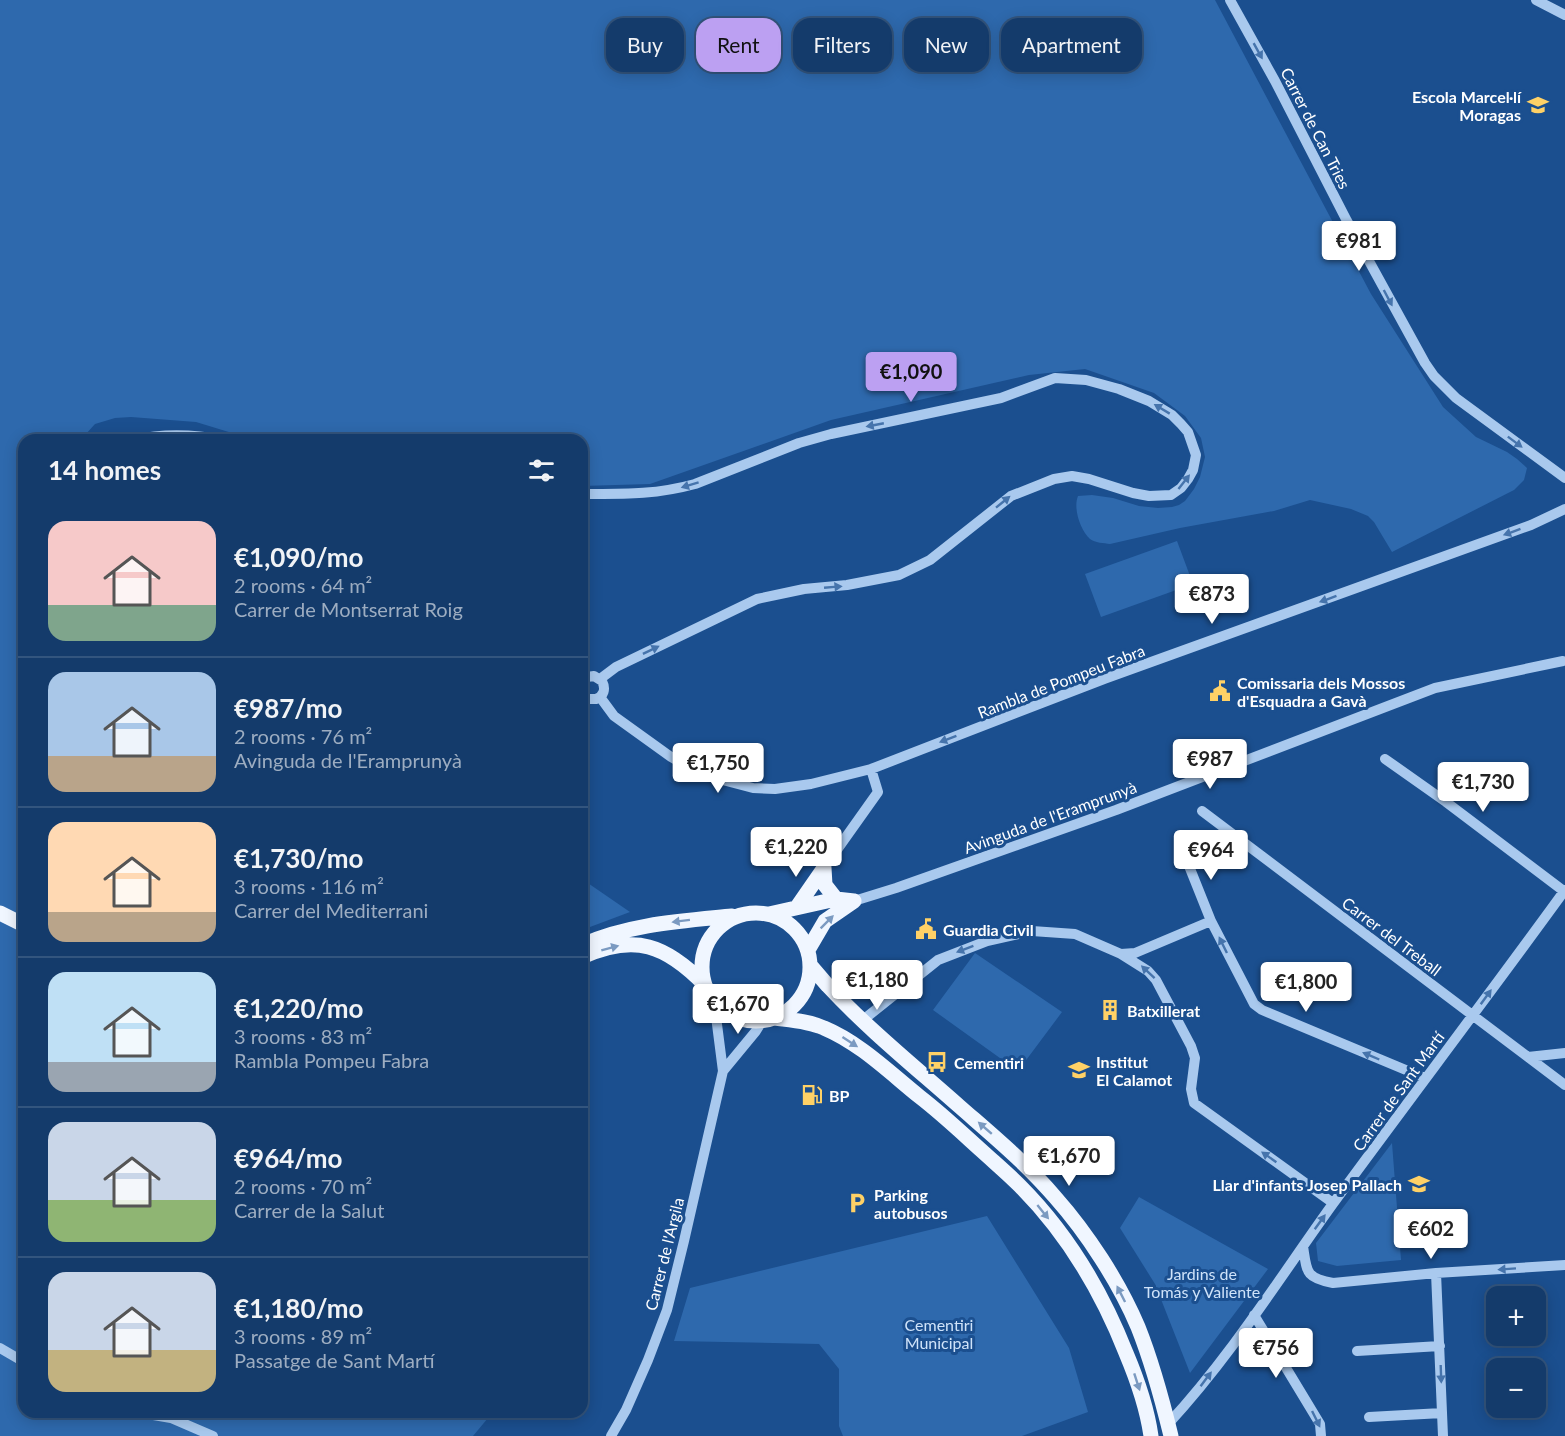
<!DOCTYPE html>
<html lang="en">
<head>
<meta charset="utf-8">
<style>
	:root { --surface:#143b6b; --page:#1d4271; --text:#f1f3f6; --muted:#9dadc1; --line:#33557e; --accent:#bca0f2 }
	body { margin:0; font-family:Lato,sans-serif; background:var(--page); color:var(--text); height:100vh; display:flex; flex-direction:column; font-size:22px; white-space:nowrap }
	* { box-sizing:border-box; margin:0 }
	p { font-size:20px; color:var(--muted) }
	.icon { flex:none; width:33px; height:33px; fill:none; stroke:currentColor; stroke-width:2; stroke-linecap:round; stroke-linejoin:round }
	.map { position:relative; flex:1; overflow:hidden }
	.drawer { position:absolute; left:18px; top:434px; width:570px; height:984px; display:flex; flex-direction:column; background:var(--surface); border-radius:18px; box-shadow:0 3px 15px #0003,0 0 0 2px var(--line) }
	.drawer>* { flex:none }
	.top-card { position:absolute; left:606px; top:18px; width:570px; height:54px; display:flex; gap:12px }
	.fabs { position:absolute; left:1486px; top:1286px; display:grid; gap:12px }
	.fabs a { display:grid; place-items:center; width:60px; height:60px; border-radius:12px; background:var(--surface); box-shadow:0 3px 15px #0003,0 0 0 2px var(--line); font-size:30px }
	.price { position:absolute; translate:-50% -51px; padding:0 14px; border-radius:6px; background:#fff; color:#222; font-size:20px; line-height:39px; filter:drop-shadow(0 2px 3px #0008) }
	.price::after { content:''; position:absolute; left:50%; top:36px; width:18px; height:14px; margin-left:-9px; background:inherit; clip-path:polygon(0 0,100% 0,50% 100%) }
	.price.on { background:var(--accent); color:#111 }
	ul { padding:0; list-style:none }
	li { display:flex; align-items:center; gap:18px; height:150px; padding:0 30px }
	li+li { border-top:2px solid var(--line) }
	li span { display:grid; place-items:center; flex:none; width:168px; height:120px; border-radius:18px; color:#555 }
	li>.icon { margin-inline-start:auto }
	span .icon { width:72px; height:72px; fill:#fffc; stroke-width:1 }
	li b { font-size:26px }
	h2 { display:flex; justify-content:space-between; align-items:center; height:72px; padding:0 30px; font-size:26px }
	.tag { padding:0 21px; border-radius:18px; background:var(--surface); box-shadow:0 3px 15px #0003,0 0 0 2px var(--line); font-size:21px; line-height:54px }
	.tag.on { background:var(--accent); color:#111 }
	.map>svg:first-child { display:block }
	.green { fill:#2e69ad }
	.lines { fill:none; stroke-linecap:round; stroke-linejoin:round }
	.minor { stroke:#a9c9ee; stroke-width:10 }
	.major { stroke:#f0f6ff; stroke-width:15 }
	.oneway { fill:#4674ac }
	.oneway2 { fill:#7b9ac1 }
	.labels { text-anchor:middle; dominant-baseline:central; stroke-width:6; stroke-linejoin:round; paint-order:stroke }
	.poi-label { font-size:16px; font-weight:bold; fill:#fff; stroke:#1b4f8f; text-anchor:start }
	.street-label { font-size:16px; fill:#fff; stroke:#1b4f8f }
	.park-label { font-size:16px; fill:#cfe3fa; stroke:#1b4f8f }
</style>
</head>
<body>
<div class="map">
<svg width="1565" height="1436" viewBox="0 0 1565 1436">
	<rect width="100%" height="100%" fill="#1b4f8f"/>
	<path class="green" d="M0,0H1215L1371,294L1443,407L1476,437L1507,452L1517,459L1527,468L1524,480L1514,490L1392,552L1374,522L1368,516L1351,509L1310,500L1274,511L1180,528L1110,544C1104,543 1095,543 1090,539C1080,530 1073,508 1078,496L1092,495L1113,498L1139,506L1158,508L1172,507L1179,505L1185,501L1194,489L1200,477L1205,457L1201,438L1185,416L1154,393L1085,369L1029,375L831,420L650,484L582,486V440H255L196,422L131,417L115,418L95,424L85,435L82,439L24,440V1412H493L473,1436H0Z
		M1177,541L1193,584L1101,617L1085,574Z
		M582,879L630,912L582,930Z
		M975,953L1062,1012L1018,1071L933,1010Z
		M1392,1143L1401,1260L1337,1266L1318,1261L1316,1243Z
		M1139,1197L1268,1269L1190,1373L1155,1284L1120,1228Z
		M987,1216L1069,1348L1088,1412L1022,1436H843L839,1426V1369L819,1344L674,1341L690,1288Z"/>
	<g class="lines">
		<path class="minor" d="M1230,0L1275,81L1347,221L1425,363L1434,376L1456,398L1565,478
			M1536,0L1565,15
			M133,440C164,433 193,434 224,440
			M582,494C623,494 655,495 695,484L799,443L831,434L1001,398L1055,378L1086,380L1119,389L1149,401L1172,415L1181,424L1188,432L1196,455L1193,470L1188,479L1181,488L1171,495L1149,496L1133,493L1089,479L1072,476L1054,479L1011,496L930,560L899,575L847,585L804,589L757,599L616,667L600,679
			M582,682L587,677L594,676L602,681C606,689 604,696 596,699H587L582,694
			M600,697L614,716L671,757L696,771L715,778L753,788L775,789L811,784L871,769L1104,679L1531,525L1565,509
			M1385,759L1446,802L1565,892
			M1202,811L1565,1085
			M1183,851L1211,921L1254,1004L1262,1010L1425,1078
			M824,868L878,792L871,769
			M854,901L896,888L1116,810L1435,688L1563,661
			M1121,954L1135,953L1211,921
			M863,1020L938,960L987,941L1032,931L1075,934L1121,954L1148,971L1156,980L1191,1046L1195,1058L1191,1089L1194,1103L1333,1203
			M1528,1057L1565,1053
			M723,1071L756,1031L762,1021
			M1303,1246C1307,1272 1305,1278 1333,1283L1436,1273L1565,1265
			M1436,1273L1443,1436
			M1254,1315L1320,1424L1321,1436
			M0,1348L24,1362
			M1357,1351L1440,1346
			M136,1412L171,1418L213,1436
			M1369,1417L1442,1413
			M1168,1424C1230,1357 1279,1279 1332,1205C1409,1100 1488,996 1565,890
			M611,1436L626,1410L648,1360L667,1310L684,1241L723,1071L714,1001"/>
		<path class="major" d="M824,868L825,885L836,899
			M797,907L824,868
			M702 967a54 54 0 1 1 108 0a54 54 0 1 1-108 0Z
			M0,913L24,925
			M769,914L836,899L854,901
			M582,945C629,924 681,921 732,916
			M808,950L825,921L854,901
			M582,957C635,933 666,945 705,985
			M810,965C816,972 822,979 828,986C868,1029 915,1067 959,1106C992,1135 1026,1163 1055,1197C1087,1233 1119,1282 1138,1327C1152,1362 1162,1399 1171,1436
			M775,1018C791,1020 809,1021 824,1028C860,1043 890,1073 920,1097C942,1114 962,1133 982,1151C994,1162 1007,1173 1019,1185C1066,1232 1102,1292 1126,1353C1137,1379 1147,1408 1151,1436"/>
	</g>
	<defs><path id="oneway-solid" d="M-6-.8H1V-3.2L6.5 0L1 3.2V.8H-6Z" transform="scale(1.5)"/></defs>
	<g class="oneway">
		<use href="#oneway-solid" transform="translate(1258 51) rotate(61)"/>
		<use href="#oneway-solid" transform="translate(1388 298) rotate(62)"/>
		<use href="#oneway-solid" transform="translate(1162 409) rotate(-149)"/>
		<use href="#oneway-solid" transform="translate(875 425) rotate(169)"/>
		<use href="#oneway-solid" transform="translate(1515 442) rotate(37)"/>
		<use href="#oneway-solid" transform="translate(1184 482) rotate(-52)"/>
		<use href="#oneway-solid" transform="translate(690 485) rotate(163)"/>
		<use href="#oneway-solid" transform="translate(1003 502) rotate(-39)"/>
		<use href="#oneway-solid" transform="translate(1512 532) rotate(160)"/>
		<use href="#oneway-solid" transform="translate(833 587) rotate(-5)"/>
		<use href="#oneway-solid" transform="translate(1328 599) rotate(160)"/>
		<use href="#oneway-solid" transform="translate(651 650) rotate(-26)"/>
		<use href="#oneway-solid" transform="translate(948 739) rotate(159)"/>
		<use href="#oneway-solid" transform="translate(1223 945) rotate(-116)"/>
		<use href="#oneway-solid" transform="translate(965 949) rotate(159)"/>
		<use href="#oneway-solid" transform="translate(1148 972) rotate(-137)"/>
		<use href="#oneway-solid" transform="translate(1486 997) rotate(-54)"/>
		<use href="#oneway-solid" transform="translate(1371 1056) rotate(-157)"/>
		<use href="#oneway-solid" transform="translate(1269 1157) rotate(-145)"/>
		<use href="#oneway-solid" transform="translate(1320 1222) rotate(-54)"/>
		<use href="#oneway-solid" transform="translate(1507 1269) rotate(176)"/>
		<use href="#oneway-solid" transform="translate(1441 1374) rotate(88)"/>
		<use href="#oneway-solid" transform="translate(1206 1379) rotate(-53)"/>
		<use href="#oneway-solid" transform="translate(1316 1419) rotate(64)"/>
	</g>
	<g class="oneway2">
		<use href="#oneway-solid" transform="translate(681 921) rotate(173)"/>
		<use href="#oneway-solid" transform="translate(827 922) rotate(-45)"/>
		<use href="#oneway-solid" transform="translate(610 948) rotate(-15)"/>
		<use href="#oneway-solid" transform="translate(850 1042) rotate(33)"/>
		<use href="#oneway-solid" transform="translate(985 1128) rotate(-139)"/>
		<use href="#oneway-solid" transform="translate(1043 1212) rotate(51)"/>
		<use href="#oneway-solid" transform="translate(1121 1294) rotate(-117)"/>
		<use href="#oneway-solid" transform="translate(1137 1382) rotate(72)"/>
	</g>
	<defs>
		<symbol id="school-bare" viewBox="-9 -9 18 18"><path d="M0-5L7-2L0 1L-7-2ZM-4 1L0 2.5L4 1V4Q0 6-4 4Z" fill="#ffd166" stroke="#1b4f8f" stroke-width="2.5" paint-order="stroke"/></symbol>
		<symbol id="civic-bare" viewBox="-9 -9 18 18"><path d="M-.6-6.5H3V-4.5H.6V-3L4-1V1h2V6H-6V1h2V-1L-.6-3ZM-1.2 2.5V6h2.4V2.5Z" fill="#ffd166" stroke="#1b4f8f" stroke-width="2.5" paint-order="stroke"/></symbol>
		<symbol id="building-bare" viewBox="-9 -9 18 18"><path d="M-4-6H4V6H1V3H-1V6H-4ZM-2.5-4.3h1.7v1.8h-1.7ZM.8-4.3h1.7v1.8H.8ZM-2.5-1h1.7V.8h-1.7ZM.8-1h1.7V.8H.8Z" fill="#ffd166" stroke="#1b4f8f" stroke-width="2.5" paint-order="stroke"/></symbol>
		<symbol id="bus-bare" viewBox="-9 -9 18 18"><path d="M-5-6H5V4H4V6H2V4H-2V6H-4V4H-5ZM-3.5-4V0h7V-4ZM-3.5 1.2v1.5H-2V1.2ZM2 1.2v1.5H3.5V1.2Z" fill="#ffd166" stroke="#1b4f8f" stroke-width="2.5" paint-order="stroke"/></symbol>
		<symbol id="fuel-bare" viewBox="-9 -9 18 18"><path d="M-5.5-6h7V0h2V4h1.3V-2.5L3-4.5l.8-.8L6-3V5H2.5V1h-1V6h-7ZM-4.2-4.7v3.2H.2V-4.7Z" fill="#ffd166" stroke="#1b4f8f" stroke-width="2.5" paint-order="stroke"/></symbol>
		<symbol id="parking-bare" viewBox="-9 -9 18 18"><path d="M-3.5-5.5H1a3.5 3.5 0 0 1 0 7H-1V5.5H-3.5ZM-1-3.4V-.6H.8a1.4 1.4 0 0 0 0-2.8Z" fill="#ffd166" stroke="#1b4f8f" stroke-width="2.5" paint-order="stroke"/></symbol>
	</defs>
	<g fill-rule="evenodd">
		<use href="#school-bare" x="1523" y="90" width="30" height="30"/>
		<use href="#civic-bare" x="1205" y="676" width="30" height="30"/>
		<use href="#civic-bare" x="911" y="914" width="30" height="30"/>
		<use href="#building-bare" x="1095" y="995" width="30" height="30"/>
		<use href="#bus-bare" x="922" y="1047" width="30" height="30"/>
		<use href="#school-bare" x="1064" y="1055" width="30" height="30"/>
		<use href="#fuel-bare" x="797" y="1080" width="30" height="30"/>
		<use href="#school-bare" x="1404" y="1169" width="30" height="30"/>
		<use href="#parking-bare" x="842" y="1188" width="30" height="30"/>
	</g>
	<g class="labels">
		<g class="poi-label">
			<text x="1521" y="96" text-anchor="end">Escola Marcel·lí<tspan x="1521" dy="18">Moragas</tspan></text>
			<text x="1237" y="682">Comissaria dels Mossos<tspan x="1237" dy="18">d'Esquadra a Gavà</tspan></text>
			<text x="943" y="929">Guardia Civil</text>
			<text x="1127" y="1010">Batxillerat</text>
			<text x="1096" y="1061">Institut<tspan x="1096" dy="18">El Calamot</tspan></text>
			<text x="954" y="1062">Cementiri</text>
			<text x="829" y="1095">BP</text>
			<text x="1402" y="1184" text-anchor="end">Llar d'infants Josep Pallach</text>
			<text x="874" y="1194">Parking<tspan x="874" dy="18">autobusos</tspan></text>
		</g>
		<g class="street-label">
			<text transform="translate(1316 128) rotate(63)">Carrer de Can Tries</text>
			<text transform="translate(1061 681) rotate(-21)">Rambla de Pompeu Fabra</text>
			<text transform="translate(1050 817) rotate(-20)">Avinguda de l'Eramprunyà</text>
			<text transform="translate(1392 936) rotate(37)">Carrer del Treball</text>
			<text transform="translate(1398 1091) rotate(-54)">Carrer de Sant Martí</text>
			<text transform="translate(664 1254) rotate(-76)">Carrer de l'Argila</text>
		</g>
		<g class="park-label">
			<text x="1202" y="1273">Jardins de<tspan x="1202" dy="18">Tomás y Valiente</tspan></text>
			<text x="939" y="1324">Cementiri<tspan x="939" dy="18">Municipal</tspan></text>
		</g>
	</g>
</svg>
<div class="fabs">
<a>+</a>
<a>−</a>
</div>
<b class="price" style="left:1359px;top:272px">€981</b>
<b class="price on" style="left:911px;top:403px">€1,090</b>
<b class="price" style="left:1212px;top:625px">€873</b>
<b class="price" style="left:1210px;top:790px">€987</b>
<b class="price" style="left:718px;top:794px">€1,750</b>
<b class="price" style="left:1483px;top:813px">€1,730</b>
<b class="price" style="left:796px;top:878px">€1,220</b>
<b class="price" style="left:1211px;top:881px">€964</b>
<b class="price" style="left:877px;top:1011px">€1,180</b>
<b class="price" style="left:1306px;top:1013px">€1,800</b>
<b class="price" style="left:738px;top:1035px">€1,670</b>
<b class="price" style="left:1069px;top:1187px">€1,670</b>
<b class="price" style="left:1431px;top:1260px">€602</b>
<b class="price" style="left:1276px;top:1379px">€756</b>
<div class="top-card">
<a class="tag">Buy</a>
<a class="tag on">Rent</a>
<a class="tag">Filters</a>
<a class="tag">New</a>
<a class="tag">Apartment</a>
</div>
<section class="drawer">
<h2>14 homes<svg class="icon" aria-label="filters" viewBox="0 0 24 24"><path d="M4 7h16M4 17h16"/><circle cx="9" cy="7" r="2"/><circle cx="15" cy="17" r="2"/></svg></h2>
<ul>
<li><span style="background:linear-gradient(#f6c9c9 70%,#7fa58c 0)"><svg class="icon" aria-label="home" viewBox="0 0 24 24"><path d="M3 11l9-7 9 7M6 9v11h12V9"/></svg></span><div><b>€1,090/mo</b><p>2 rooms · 64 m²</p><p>Carrer de Montserrat Roig</p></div></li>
<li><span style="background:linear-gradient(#a9c7e8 70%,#b9a48a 0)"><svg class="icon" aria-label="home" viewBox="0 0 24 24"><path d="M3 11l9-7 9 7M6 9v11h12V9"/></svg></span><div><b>€987/mo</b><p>2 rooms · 76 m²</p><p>Avinguda de l'Eramprunyà</p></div></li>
<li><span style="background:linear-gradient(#ffd9b3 75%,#b9a48a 0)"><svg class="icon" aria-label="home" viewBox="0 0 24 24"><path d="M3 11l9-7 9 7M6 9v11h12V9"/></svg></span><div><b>€1,730/mo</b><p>3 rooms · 116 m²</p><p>Carrer del Mediterrani</p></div></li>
<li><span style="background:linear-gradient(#bfe0f5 75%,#9aa5b1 0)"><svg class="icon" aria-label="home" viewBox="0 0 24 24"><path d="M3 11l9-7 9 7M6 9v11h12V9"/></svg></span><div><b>€1,220/mo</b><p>3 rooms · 83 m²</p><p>Rambla Pompeu Fabra</p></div></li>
<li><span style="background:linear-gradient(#c9d6e8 65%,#8fb573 0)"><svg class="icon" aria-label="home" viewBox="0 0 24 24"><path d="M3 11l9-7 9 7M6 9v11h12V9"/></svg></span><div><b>€964/mo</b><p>2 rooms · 70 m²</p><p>Carrer de la Salut</p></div></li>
<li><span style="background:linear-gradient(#c9d6e8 65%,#c2b280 0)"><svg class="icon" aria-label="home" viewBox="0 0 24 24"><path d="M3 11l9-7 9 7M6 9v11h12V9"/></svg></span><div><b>€1,180/mo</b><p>3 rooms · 89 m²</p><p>Passatge de Sant Martí</p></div></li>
</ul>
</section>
</div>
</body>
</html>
